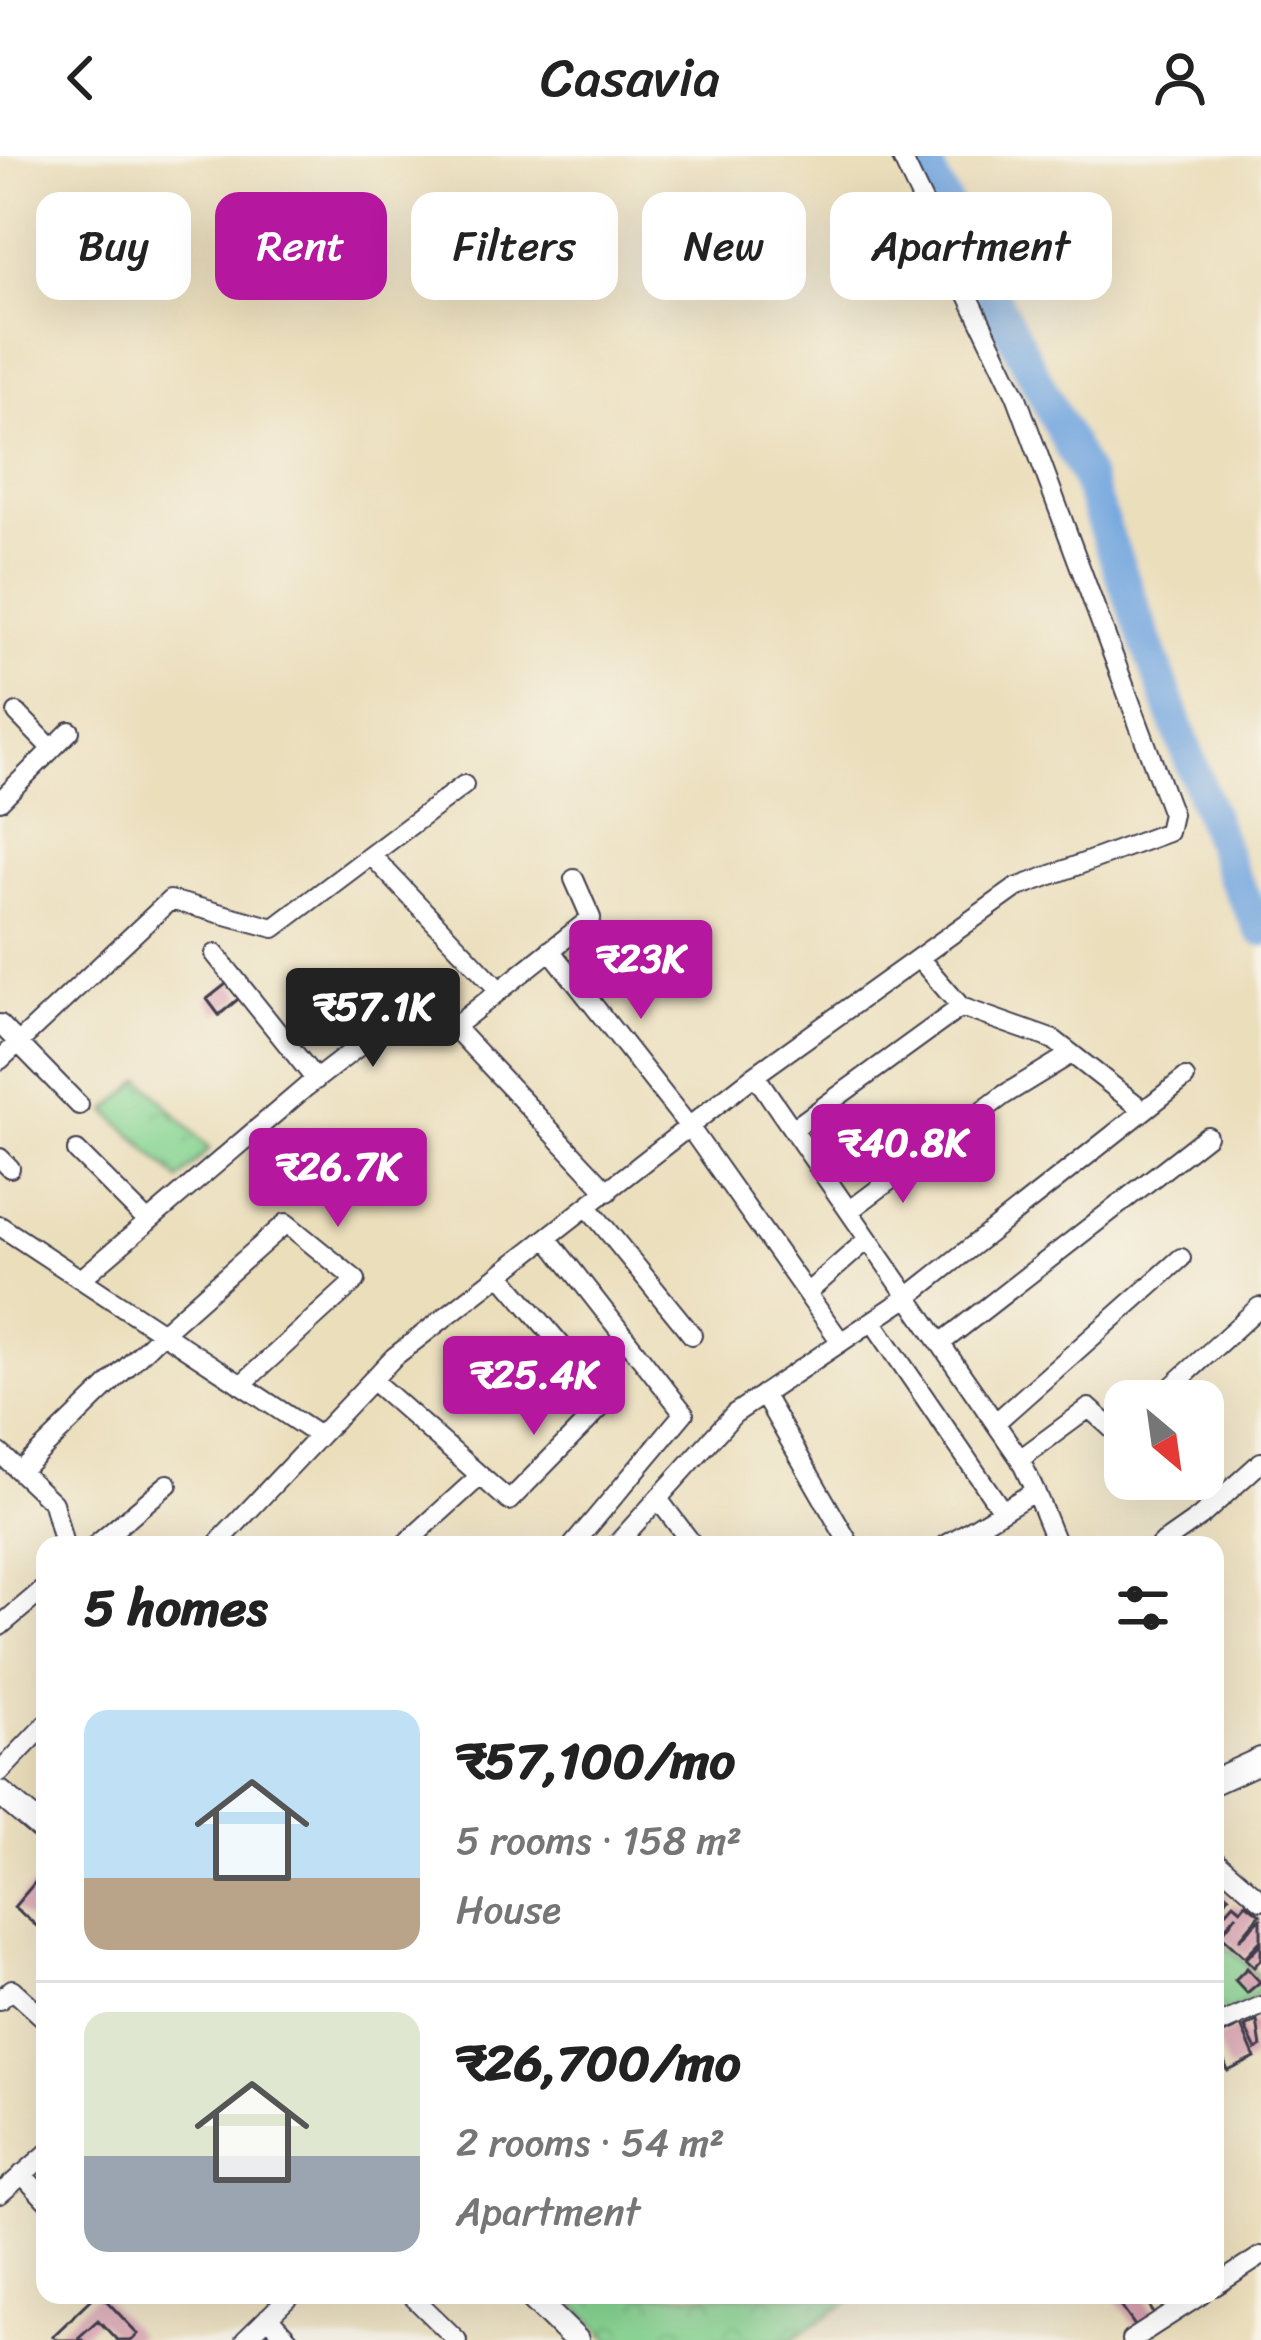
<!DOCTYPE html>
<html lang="en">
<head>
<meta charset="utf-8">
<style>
	:root { --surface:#fff; --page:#f6f6f6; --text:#222; --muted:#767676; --line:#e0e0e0; --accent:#b5179e }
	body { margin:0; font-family:Sriracha,sans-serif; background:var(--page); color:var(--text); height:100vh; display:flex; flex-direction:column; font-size:45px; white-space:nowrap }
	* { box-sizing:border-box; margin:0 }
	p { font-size:39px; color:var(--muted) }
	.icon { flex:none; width:66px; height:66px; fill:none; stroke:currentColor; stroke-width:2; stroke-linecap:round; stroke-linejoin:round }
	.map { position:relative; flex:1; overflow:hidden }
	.panel { position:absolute; left:36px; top:1380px; width:1188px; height:768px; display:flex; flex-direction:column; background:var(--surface); border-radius:24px; box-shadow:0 12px 48px #0002 }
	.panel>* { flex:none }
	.hud { position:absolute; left:36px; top:36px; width:1191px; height:108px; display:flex; gap:24px }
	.needle { width:78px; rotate:151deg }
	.tools { position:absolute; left:1104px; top:1224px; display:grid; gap:24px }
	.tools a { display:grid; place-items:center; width:120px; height:120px; border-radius:24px; background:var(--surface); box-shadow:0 12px 48px #0002; font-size:60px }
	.price { position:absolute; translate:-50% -102px; padding:0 27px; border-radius:12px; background:var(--accent); color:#fff; font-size:39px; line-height:78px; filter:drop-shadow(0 3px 6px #0008) }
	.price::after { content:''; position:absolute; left:50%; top:72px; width:36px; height:27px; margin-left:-18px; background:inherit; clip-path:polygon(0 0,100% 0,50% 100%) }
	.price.current { background:#222; color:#fff }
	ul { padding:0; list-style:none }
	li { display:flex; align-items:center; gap:36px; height:300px; padding:0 48px }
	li+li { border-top:3px solid var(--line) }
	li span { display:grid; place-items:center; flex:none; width:336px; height:240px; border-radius:24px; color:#555 }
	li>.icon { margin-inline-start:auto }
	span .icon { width:144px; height:144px; fill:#fffc; stroke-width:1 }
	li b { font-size:51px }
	h2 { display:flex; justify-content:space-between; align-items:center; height:144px; padding:0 48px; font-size:51px }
	.tag { padding:0 42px; border-radius:24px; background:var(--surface); box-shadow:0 12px 48px #0002; font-size:42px; line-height:108px }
	.tag.current { background:var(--accent); color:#fff }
	header { display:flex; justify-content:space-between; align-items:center; height:156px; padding:0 48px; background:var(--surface); font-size:54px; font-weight:600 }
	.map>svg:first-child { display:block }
	.park { fill:url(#park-crowns); stroke:#557c67; stroke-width:3 }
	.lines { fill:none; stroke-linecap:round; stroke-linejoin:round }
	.river { stroke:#72a6df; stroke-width:33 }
	.building { fill:#d798ab }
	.minor-casing { stroke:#403e4e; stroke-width:22 }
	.tertiary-casing { stroke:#403e4e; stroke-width:28 }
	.minor { stroke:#fff; stroke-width:18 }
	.tertiary { stroke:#fff; stroke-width:24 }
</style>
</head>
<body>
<header><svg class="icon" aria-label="back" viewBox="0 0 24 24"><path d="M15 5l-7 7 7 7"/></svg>Casavia<svg class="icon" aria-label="person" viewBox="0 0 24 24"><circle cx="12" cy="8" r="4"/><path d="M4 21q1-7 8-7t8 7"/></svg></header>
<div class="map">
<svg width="1261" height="2184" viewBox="0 0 1261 2184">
	<defs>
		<pattern id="park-crowns" width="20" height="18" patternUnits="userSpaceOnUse" patternTransform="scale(3)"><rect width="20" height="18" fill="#88d593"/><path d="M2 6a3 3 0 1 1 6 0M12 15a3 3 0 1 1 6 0" fill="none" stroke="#75b780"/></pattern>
	</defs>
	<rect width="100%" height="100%" fill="#f7f3e8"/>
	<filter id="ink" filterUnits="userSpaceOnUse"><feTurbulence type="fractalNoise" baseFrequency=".00833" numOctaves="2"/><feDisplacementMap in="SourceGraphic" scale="24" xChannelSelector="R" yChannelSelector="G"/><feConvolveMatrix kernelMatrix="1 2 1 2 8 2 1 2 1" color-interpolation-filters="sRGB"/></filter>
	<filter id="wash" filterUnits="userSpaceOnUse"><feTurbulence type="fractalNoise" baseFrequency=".004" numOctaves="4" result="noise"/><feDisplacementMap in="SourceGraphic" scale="48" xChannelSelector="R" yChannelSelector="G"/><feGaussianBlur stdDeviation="2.7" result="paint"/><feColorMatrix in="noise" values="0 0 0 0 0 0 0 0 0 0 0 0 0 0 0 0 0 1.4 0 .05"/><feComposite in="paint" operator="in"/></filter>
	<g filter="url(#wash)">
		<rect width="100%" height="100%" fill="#ebdebb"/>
		<path class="park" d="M142,923L209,993L179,1024L107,955Z
			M1215,1780L1261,1821V1837L1215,1861Z
			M565,2139H859L790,2184H611Z"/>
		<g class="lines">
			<path class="river" d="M921,0L1085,319L1232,719L1261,774"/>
		</g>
		<g id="blocks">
			<path class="building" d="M231,824L243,839L219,859L207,843Z
				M42,1718L45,1721V1777L14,1751Z
				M1215,1728L1229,1740L1221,1751L1227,1755L1234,1747L1241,1753L1246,1747L1260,1758L1239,1784L1261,1762V1784L1245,1801L1221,1779L1237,1758L1221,1776L1215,1771Z
				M1261,1787V1803L1254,1811L1246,1803Z
				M1247,1812L1260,1826L1247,1837L1235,1824Z
				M1257,1865L1261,1891L1256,1894L1245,1871Z
				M1241,1870L1255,1902L1228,1915L1215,1882Z
				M96,2139H101L138,2178L132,2184H117L98,2164L79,2181L82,2184H57L53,2180Z
				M1113,2139H1144L1156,2162L1138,2174Z"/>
		</g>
	</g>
	<g filter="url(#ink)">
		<use href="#blocks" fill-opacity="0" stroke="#403e4e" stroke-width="3"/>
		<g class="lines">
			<defs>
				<path id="minor" d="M901,0L1016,239L1172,658L1168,676L1016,732L755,919L1020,1303
					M17,557L52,593
					M0,645L70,575
					M371,699L500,835
					M550,794L690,972L841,1186
					M215,798L316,924
					M919,802L961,851L1054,884L1142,953
					M0,868L79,949
					M454,871L608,1036
					M0,904L170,744L274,772L464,629
					M793,973L961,851
					M77,995L148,1066
					M0,1002L10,1012
					M588,1051L692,1179
					M849,1055L1004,939L1071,898
					M0,1070L319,1280
					M548,1083L684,1257L573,1389
					M81,1123L306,931L389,867L454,871L591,762L574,723
					M807,1137L868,1083
					M873,1166L1001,1353
					M941,1187L1207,980
					M372,1224L509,1345L608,1244L501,1119
					M763,1238L850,1389
					M1156,1245L1259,1151
					M995,1267L1181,1102
					M0,1297L53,1347L64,1389
					M20,1315L162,1177L286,1067L356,1124L241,1229
					M1035,1335L1057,1389
					M658,1343L693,1389
					M96,1389L168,1328
					M216,1389L394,1201L755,919
					M404,1389L480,1320
					M616,1389L734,1258L908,1141L1185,922
					M946,1389L1035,1335L1020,1303L1089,1252L1119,1279L1125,1274
					M1160,1389L1200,1361L1261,1306
					M0,1470L45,1432
					M0,1616L45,1569
					M1215,1704L1261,1744
					M0,1844L12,1833L45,1863
					M1215,1870L1261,1850
					M22,2018L45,2043
					M0,2038L45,1999
					M1215,2130L1261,2100
					M411,2139L457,2184
					M268,2161L289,2184
					M245,2184L291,2139
					M1131,2184L1201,2139"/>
				<path id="tertiary" d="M1215,1625L1261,1604
					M0,1637L45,1675
					M530,2139L576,2184"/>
			</defs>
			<use href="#minor" class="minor-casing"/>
			<use href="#tertiary" class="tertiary-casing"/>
			<use href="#minor" class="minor"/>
			<use href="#tertiary" class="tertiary"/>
		</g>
	</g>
</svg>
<div class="tools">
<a><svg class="needle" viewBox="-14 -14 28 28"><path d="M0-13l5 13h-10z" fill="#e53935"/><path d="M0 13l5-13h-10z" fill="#767676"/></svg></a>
</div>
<b class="price" style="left:641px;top:866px">₹23K</b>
<b class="price current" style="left:373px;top:914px">₹57.1K</b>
<b class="price" style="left:903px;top:1050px">₹40.8K</b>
<b class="price" style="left:338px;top:1074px">₹26.7K</b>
<b class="price" style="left:534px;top:1282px">₹25.4K</b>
<div class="hud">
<a class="tag">Buy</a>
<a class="tag current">Rent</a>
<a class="tag">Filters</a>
<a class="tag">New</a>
<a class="tag">Apartment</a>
</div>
<section class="panel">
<h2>5 homes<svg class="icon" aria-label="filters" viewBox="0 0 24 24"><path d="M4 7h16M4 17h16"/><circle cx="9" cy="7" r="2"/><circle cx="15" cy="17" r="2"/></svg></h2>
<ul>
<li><span style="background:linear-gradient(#bfe0f5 70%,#b9a48a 0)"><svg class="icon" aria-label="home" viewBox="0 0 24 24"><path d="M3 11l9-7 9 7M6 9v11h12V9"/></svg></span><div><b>₹57,100/mo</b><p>5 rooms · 158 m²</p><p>House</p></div></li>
<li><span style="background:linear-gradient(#dfe7d0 60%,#9aa5b1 0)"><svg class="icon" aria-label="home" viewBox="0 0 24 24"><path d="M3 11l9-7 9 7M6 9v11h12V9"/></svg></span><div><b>₹26,700/mo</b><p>2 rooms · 54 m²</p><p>Apartment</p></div></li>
</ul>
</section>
</div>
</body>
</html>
